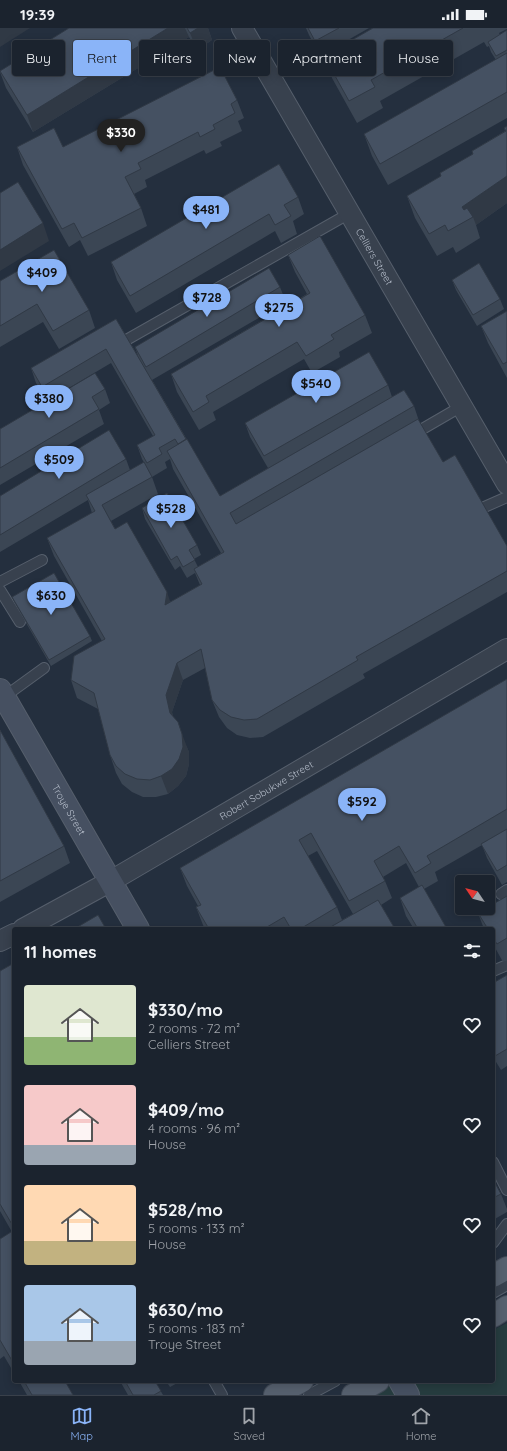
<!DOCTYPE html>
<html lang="en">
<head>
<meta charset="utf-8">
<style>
	:root { --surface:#1b232e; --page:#282f3a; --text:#f1f3f6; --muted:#a0a4aa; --line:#39404a; --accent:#8ab4f8 }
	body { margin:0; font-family:Quicksand,sans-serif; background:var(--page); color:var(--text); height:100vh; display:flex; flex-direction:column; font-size:15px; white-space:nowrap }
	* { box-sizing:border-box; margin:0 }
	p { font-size:13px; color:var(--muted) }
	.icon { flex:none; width:22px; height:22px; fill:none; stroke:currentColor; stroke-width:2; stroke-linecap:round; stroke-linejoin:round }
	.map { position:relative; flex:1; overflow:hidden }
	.side { position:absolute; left:12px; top:899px; width:483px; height:456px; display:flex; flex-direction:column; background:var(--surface); border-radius:4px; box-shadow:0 2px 10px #0003,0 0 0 1px var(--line) }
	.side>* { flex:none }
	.hud { position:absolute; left:12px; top:12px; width:483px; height:36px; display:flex; gap:8px }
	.needle { width:26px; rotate:305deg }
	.buttons { position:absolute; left:455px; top:847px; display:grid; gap:8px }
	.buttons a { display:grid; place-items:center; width:40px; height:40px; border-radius:4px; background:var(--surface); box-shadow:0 2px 10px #0003,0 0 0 1px var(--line); font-size:20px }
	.price { position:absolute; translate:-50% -34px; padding:0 9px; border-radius:14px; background:var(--accent); color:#111; font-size:13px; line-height:26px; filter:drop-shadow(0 1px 2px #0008) }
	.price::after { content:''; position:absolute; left:50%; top:24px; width:12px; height:9px; margin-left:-6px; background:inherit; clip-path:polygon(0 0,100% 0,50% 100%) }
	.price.on { background:#222; color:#fff }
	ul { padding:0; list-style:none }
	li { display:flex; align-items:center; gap:12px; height:100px; padding:0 12px }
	li span { display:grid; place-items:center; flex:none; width:112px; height:80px; border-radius:4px; color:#555 }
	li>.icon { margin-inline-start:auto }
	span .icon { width:48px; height:48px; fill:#fffc; stroke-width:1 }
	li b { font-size:17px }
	h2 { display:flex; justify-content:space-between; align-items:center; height:48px; padding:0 12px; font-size:17px }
	.tag { padding:0 14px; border-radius:4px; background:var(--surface); box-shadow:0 2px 10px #0003,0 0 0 1px var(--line); font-size:14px; line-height:36px }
	.tag.on { background:var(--accent); color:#111 }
	.status { display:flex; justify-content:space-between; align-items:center; height:28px; padding:0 20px; background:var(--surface); direction:ltr }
	.status svg { height:11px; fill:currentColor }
	.tabs { display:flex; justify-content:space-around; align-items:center; height:56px; border-top:1px solid var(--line); background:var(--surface); font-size:11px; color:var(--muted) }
	.tabs a { display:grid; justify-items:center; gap:2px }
	.tabs .on { color:var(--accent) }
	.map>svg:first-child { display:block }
	.green { fill:#263c3f }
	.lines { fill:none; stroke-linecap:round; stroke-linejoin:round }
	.service-casing { stroke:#565f6c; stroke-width:12 }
	.minor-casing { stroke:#565f6c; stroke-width:22 }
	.secondary-casing { stroke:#565f6c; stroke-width:24 }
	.primary-casing { stroke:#414a57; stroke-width:24 }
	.service { stroke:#38414e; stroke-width:10 }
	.minor { stroke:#38414e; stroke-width:20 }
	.secondary { stroke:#465061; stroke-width:22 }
	.primary { stroke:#56606e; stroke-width:22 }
	.wall { fill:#3b4654; fill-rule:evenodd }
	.shaded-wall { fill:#303945 }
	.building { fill:#455162; stroke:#303945 }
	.labels { text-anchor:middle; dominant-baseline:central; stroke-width:3.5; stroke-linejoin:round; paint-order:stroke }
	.street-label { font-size:10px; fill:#b4bcc9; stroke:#1d2633 }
</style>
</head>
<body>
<div class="status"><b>19:39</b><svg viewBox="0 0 49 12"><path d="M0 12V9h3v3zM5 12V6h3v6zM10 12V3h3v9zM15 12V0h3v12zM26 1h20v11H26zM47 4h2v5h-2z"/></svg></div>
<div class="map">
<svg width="507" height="1367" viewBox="0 0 507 1367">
	<rect width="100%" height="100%" fill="#242f3e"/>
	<path class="green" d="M507,1295V1367H373L399,1353H493V1302Z"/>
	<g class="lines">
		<defs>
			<path id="service" d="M128,311L350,185
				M412,407L462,378
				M473,484L507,469
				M0,554L42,532
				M0,562L20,594
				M4,669L44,640
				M501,866L507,862
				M493,943L507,937
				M493,1134L507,1162
				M493,1215L507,1196
				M493,1265L507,1257
				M214,1353L222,1367
				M309,1367L335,1353"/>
			<g id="minor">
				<path id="s1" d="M242,0L507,456"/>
				<path id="s2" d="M23,901L111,853L507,621"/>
				<path d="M0,913L14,906"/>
			</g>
			<g id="secondary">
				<path id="s3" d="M0,662L138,901"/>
				<path d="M400,1353L408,1367"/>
			</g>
			<path id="primary" d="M493,1248L507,1240
				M493,1288L507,1279
				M275,1367L302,1353
				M353,1367L378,1353"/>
		</defs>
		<use href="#service" class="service-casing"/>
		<use href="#minor" class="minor-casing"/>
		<use href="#secondary" class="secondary-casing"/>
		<use href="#primary" class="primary-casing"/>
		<use href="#service" class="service"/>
		<use href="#minor" class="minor"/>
		<use href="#secondary" class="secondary"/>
		<use href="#primary" class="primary"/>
	</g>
	<path class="wall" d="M69,0H208L212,12L197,22L189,9L33,104L6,60L0,44Z
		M306,0H369L320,28L309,7Z
		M373,0H507V1L499,5L500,7L507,2V90L388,157L372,128L364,106L496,32L491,24L489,18L487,19L484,14L380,73L383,80L357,95L332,50L324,28Z
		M237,72L244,90L238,93L242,103L220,114L222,118L206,126L204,122L145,152L147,159L134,166L141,180L147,198L88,228L80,212L69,219L23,137L17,119H63Z
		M507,98V175L476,197L480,210L456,225L453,219L437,228L415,190L407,168L441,148L440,145L473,126L472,123L505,103L504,100Z
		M298,169L304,186L293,193L297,206L281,215L275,203L136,285L117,252L111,234Z
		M288,227L365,287L372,305L339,324L340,329L312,345L304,331L213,384L216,392L199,402L177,364L171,346L307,266L295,244Z
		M452,252L500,271L504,281L477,298L456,262Z
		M0,253L89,282L95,300L59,321L43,294L0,319Z
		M280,259L286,274L152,352L220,468L268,440L250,409L245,395L388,357L392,369L414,378L419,393L443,434L507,518V564L363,646L365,650L263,709L250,710L237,707L227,700L219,689L212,672L205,640L183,652L172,684L173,689L189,724V736L186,748L178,758L168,766L156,769H143L132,764L122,756L116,745L110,727L98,681L77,670L71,652L102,613L54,528L47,510L92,485L88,472L0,524V468L126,431L130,442L152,449L158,466L111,493L115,501L170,574L200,557L195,545L187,550L180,538L175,542L145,491L142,480L197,517L201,527L194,531L198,539L221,525L173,441L170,431L165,434L167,440L152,449L142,431L137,417L153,408L111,335L47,373L36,355L31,340L116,291L138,328L135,319Z
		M507,283V350L488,315L481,298Z
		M105,361L110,375L99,382L104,396L0,457V401Z
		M12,569L90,608L92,613L51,638L14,574Z
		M507,651V854L502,857L487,830L482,817L435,844L438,853L424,861L447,901H414L406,888L400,870L419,859L406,835L383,849L385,853L392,870L381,877L395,901H205L203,897L196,879L198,878L187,858L180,840ZM317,823L353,886L342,892L337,879L308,828Z
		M0,702L64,818L70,835L0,874Z
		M507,868V932L503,934L493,916V901H484L478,885Z
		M14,935V1345L4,1328L0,1331V1211L12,1204L0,1183V1184V943Z
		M507,947V1038L501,1042L493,1029V955Z
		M493,1151L501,1166L507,1181V1184L493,1192Z
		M19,1353H65L73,1367H27Z
		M120,1353H155L163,1367H128Z
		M166,1353H181L170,1359Z"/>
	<path class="shaded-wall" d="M0,0H30L0,19Z
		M168,0H185L189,9L33,104L27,87Z
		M198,0H208L212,12L197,22L190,5Z
		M507,148V175L476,197L473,189L467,192L462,179Z
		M43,195L49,213L0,243V222Z
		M167,564L173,582L165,577Z
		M177,635L183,652L172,684L176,703L170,685L166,667Z
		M182,706L189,724V736L186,748L178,758L168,766L161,748Z"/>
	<path class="building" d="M69,0H168L27,87L0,43Z
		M187,0H198L190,5Z
		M308,0H339L315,13Z
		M373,0H463L371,52L375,59L349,73L324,28Z
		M507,2V22L496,28L488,14Z
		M507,25V64L380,136L364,106Z
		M220,39L237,72L231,76L235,85L213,97L215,101L200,109L198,104L138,135L141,141L125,149L141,180L82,210L74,195L62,201L17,119L54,100L63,119Z
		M507,98V148L462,179L464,182L467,180L473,189L448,203L445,197L429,206L407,168L441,148L440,145L473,126L472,123L506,103L504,100Z
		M279,136L298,169L284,177L291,188L275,197L269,186L130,268L111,234Z
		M18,154L43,195L0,222V165Z
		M320,208L365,287L331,307L334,311L306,328L297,314L206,368L209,374L193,384L171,346L310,265L288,227Z
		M54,222L89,282L53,303L37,276L0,298V253Z
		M479,235L500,271L473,287L452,252Z
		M269,240L280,259L146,339L135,319Z
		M507,283V334L503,336L481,298Z
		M116,291L186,411L178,416L175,411L159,420L162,426L147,435L137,417L155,407L106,321L42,359L31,340Z
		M369,324L388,357L264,428L245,395Z
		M95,345L105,361L92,369L99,381L0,440V401Z
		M404,362L414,378L230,485L236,496L418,391L443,434L455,427L507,518V543L356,629L358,632L257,691L244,692L231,689L220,682L212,672L201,621L177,635L166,667L170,685L178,694L182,706L183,719L179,731L172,741L161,748L150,752L137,751L125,746L116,738L110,727L94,665L71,652L74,628L105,611L47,510L95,483L86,467L144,434L152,449L102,477L115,501L127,494L167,564L165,577L202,556L194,541L224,524L167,423L187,411L220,468Z
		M109,402L126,431L0,507V468Z
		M167,465L197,517L189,522L195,532L183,539L177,528L171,532L142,480Z
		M54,545L90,608L49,632L12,569Z
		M507,651V781L427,828L431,835L415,845L399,818L374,833L385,853L349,873L311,805L299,812L337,879L300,901H291L284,889L267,899L268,901H216L215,900L213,901H209L196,879L201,877L180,840Z
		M0,702L64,818L0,853Z
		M507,801V837L497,843L481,816Z
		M422,857L447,901H418L400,870Z
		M507,868V910L497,916L493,910V901H488L478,885L486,880H488V879Z
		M378,872L395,901H327Z
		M98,887L106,901H74Z
		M14,935V1069H13L14,1071V1198H13L0,1176V943Z
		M507,947V1021L495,1028L493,1023V955Z
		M493,1151L501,1166L493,1170Z
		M14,1202V1336L0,1312V1211Z
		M24,1353H65L73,1367H32Z
		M125,1353H155L161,1363L154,1367H133Z"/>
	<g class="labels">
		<g class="street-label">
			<text stroke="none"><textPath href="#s1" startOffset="264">Celliers Street</textPath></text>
			<text stroke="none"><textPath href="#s2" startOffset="280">Robert Sobukwe Street</textPath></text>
			<text stroke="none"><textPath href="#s3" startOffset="138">Troye Street</textPath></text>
		</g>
	</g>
</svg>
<div class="buttons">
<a><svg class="needle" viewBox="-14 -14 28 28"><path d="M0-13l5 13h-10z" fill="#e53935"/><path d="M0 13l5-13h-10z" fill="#a0a4aa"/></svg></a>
</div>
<b class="price on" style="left:121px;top:125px">$330</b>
<b class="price" style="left:206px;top:202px">$481</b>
<b class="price" style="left:42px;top:265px">$409</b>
<b class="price" style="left:207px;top:290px">$728</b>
<b class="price" style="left:279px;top:300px">$275</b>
<b class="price" style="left:316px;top:376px">$540</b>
<b class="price" style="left:49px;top:391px">$380</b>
<b class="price" style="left:59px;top:452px">$509</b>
<b class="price" style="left:171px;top:501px">$528</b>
<b class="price" style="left:51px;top:588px">$630</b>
<b class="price" style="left:362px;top:794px">$592</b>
<div class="hud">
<a class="tag">Buy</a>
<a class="tag on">Rent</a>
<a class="tag">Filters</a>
<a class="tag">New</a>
<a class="tag">Apartment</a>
<a class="tag">House</a>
</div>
<section class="side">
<h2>11 homes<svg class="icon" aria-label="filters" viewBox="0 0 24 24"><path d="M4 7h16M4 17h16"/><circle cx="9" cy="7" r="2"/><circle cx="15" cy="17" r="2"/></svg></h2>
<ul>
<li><span style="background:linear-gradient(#dfe7d0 65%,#8fb573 0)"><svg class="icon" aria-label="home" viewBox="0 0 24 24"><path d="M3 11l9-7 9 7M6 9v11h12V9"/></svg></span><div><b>$330/mo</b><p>2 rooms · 72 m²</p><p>Celliers Street</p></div><svg class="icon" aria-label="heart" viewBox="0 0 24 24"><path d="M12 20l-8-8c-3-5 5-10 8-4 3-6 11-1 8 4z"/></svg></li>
<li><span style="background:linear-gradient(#f6c9c9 75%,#9aa5b1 0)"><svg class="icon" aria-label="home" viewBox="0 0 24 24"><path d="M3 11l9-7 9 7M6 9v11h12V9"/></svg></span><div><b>$409/mo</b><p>4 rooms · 96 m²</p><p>House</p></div><svg class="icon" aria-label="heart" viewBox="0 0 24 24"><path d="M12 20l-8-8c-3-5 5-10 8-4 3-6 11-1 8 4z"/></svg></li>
<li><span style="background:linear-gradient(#ffd9b3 70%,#c2b280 0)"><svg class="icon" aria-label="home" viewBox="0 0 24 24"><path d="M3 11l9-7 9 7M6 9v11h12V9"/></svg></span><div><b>$528/mo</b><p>5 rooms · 133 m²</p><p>House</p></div><svg class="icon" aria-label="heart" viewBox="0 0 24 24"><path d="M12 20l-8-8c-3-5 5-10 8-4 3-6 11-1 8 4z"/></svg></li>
<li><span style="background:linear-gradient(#a9c7e8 70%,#9aa5b1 0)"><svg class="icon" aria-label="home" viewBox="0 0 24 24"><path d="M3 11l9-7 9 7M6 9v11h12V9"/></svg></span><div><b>$630/mo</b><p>5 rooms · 183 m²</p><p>Troye Street</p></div><svg class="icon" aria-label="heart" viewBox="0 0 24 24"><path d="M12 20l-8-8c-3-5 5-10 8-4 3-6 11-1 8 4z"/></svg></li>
</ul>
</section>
</div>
<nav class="tabs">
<a class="on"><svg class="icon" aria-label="map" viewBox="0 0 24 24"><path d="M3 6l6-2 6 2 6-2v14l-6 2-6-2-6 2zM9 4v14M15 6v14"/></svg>Map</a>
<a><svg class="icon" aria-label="saved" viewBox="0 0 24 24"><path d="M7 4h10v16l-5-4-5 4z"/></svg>Saved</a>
<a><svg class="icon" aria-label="home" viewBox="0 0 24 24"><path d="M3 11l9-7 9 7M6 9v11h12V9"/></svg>Home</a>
</nav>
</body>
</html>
